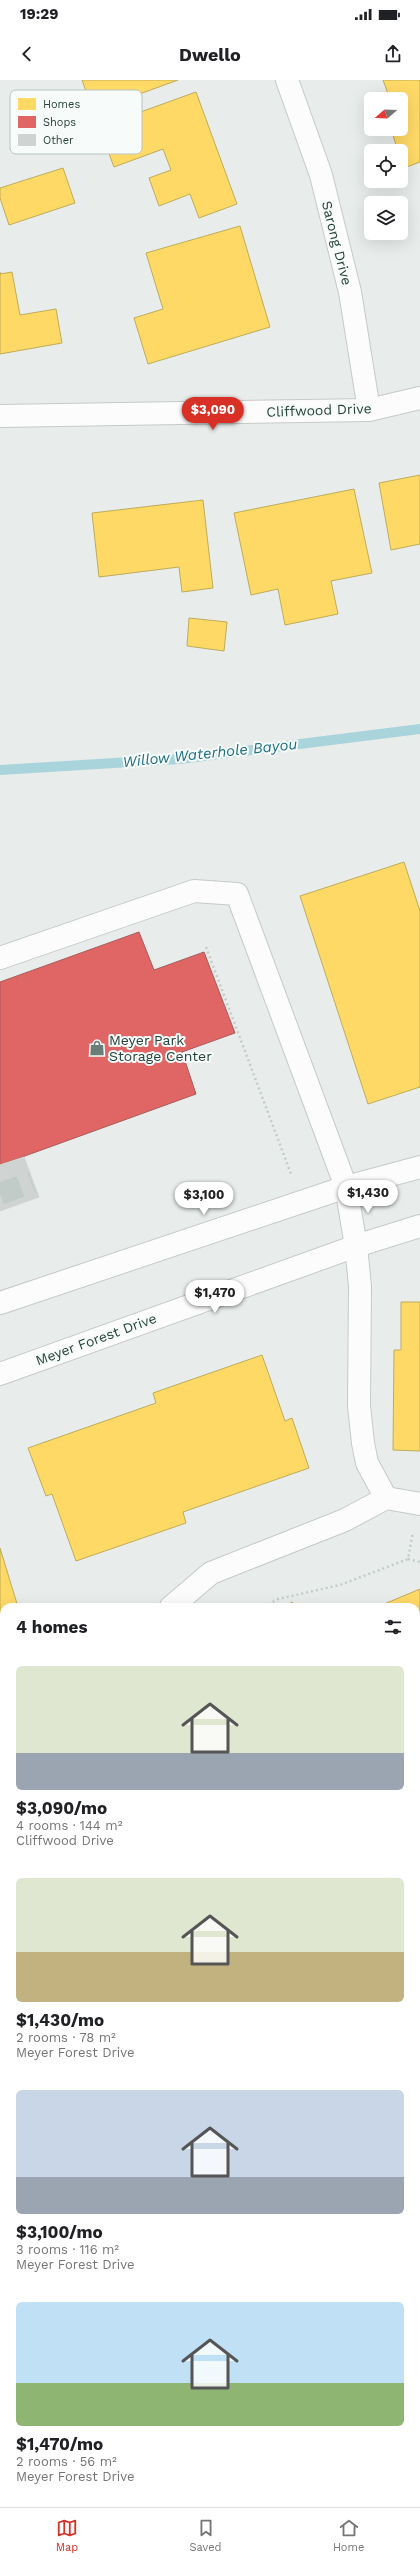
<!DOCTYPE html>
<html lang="en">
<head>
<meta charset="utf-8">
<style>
	:root { --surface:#fff; --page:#f2f2f2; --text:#202124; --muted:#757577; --line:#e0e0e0; --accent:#d93025 }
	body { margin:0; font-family:"Work Sans",sans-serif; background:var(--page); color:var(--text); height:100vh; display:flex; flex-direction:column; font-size:15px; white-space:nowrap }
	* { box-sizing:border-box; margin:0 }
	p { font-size:13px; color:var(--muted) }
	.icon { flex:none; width:22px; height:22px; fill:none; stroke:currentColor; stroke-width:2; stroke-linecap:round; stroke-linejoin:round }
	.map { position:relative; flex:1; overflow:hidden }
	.drawer { position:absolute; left:0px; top:1523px; width:420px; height:904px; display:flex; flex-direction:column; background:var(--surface); border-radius:12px 12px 0 0; box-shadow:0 4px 16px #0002 }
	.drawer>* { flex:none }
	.needle { width:26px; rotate:251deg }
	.fabs { position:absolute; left:364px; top:12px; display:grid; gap:8px }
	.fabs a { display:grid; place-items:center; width:44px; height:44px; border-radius:6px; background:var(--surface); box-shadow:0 4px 16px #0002; font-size:20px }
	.price { position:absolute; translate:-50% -34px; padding:0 9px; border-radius:14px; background:#fff; color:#222; font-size:13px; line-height:26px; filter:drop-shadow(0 1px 2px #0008) }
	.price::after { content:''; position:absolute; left:50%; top:24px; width:12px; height:9px; margin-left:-6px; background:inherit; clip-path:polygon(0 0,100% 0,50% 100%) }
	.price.active { background:var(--accent); color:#fff }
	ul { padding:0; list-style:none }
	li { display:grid; align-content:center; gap:8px; height:212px; padding:0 16px }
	li span { display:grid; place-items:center; height:124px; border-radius:6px; color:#555 }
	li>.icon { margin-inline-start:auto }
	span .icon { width:72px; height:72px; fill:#fffc; stroke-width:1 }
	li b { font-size:17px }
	h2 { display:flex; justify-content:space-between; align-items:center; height:48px; padding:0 16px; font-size:17px }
	.status { display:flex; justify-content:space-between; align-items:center; height:28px; padding:0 20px; background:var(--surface); direction:ltr }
	.status svg { height:11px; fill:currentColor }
	header { display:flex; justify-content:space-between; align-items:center; height:52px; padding:0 16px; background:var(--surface); font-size:18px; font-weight:700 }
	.tabs { display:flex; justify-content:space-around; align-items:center; height:56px; border-top:1px solid var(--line); background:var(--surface); font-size:11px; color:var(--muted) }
	.tabs a { display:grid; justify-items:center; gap:2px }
	.tabs .active { color:var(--accent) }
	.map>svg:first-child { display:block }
	.homes { fill:#ffd966; stroke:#bdac59 }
	.shops { fill:#e06666; stroke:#a85b59 }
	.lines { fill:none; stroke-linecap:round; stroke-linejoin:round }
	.stream { stroke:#a9d4db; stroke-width:10 }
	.building { fill:#cfd4d2; stroke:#d1d6d4 }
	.minor-tunnel { stroke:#c1cbc8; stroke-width:22; stroke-dasharray:22 11; stroke-linecap:butt }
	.minor-casing { stroke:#c5cac8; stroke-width:24 }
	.major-casing { stroke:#c3ccc9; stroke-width:24 }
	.highway-casing { stroke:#c3ccc9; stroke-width:24 }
	.path { stroke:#c3ccca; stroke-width:2.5; stroke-dasharray:2 3; stroke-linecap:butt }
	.minor { stroke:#fcfcfc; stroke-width:22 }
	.major { stroke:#cfd7d5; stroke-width:22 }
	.highway { stroke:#bcc4c2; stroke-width:22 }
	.labels { text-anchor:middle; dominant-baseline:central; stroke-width:4; stroke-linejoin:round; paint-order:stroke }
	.street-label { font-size:14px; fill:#24423a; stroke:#f7fbf9 }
	.poi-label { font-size:14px; fill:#24423a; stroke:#f7fbf9; text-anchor:start }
	.water-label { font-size:15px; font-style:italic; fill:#1c6f80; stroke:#f7fbf9 }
	.key { fill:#f7fbf9; stroke:#b8c4c0; stroke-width:1 }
	.key-label { font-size:11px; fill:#24423a }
</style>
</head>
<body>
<div class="status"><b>19:29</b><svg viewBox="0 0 49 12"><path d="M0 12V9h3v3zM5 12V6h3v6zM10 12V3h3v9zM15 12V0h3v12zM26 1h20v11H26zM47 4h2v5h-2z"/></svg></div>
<header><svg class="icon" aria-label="back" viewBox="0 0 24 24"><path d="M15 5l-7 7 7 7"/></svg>Dwello<svg class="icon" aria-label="share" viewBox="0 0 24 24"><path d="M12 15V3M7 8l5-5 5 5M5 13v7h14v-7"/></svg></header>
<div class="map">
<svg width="420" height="2427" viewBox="0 0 420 2427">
	<rect width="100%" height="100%" fill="#e8edeb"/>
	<path class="homes" d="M82,0H178L93,31Z
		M383,0H420V82L404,88L401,71H398L391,49H401V19H390Z
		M196,12L237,124L199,138L190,114L159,126L149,98L171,90L163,69L114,87L99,47Z
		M63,88L75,123L9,145L0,118V108Z
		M240,146L270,247L148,284L134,238L163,229L146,173Z
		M0,192V194L12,192L20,235L56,229L62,263L0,274Z
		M420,395V464L391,470L379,403Z
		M354,409L372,493L331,501L338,534L285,545L278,509L251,515L234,433Z
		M203,420L213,508L182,512L179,487L99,497L92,433Z
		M189,538L227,542L224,571L187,566Z
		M404,782L420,831V1007L368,1024L300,816Z
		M401,1222H420V1371L393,1370L394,1270H401Z
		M262,1275L285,1341L292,1338L309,1388L183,1432L186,1443L76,1481L52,1414L46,1416L28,1368L156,1323L153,1313Z
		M0,1468L18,1527H4V1584L0,1585Z
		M420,1509V1607L416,1611V1527H377Z
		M292,1522L295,1527H285Z
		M416,1669L420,1674V1728L416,1731Z
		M420,1790V1817L416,1812V1794Z
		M416,1814L420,1818V2011L416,2015Z
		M420,2047V2152L416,2156V2051Z"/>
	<path class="shops" d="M139,852L154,890L204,872L235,953L182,972L196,1014L0,1085V902Z"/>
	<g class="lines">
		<path class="stream" d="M0,690L180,679L420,649"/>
	</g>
	<path class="building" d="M24,1077L39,1117L0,1131V1085Z"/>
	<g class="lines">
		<path class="minor-tunnel" d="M0,1114L32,1102"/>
		<defs>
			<path id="minor" d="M287,0L321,95L350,212L369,330
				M0,336L369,330L420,318
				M0,878L194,811L237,814L346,1107L356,1166L360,1206L359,1326L363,1363L367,1383L386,1418
				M0,1223L346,1107L420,1087
				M0,1294L356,1166L420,1146
				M171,1527L211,1493L345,1440L386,1418L420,1424
				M0,1673L4,1670
				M0,1740L4,1747
				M416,1891L420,1895
				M416,1959L420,1955
				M63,2423L65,2427
				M199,2423L202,2427
				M358,2423L364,2427"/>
			<path id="major" d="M0,1884L4,1889
				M0,2006L4,2017
				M416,2312L420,2315
				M26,2427L27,2423"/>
			<path id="highway" d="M0,2094L4,2099
				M303,2423L308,2427"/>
		</defs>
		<use href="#minor" class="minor-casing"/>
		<use href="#major" class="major-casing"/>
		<use href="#highway" class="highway-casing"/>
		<path class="path" d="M206,867L291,1094
			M408,1479L420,1482
			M264,1527L278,1519L340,1505L408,1479L413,1452"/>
		<use href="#minor" class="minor"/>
		<use href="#major" class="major"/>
		<use href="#highway" class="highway"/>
	</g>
	<defs>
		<symbol id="shop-bare" viewBox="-9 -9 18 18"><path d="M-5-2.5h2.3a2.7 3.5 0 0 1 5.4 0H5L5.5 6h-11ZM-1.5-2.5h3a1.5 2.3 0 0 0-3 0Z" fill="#697e78" stroke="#f7fbf9" stroke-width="2.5" paint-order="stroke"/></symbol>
	</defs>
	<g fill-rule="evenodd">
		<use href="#shop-bare" x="86" y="957" width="22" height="22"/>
	</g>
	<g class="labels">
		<g class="street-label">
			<text transform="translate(337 163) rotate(76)">Sarong Drive</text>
			<text transform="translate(319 330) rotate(-2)">Cliffwood Drive</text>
			<text transform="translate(96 1259) rotate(-20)">Meyer Forest Drive</text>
		</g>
		<g class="poi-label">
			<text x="109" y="960">Meyer Park<tspan x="109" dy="16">Storage Center</tspan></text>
		</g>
		<g class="water-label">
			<text transform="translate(210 673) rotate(-6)">Willow Waterhole Bayou</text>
		</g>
	</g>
	<rect x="10" y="10" width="132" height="64" rx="6" class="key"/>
	<rect x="18" y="18" width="18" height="12" fill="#ffd966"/>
	<rect x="18" y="36" width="18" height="12" fill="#e06666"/>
	<rect x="18" y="54" width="18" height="12" fill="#cfd4d2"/>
	<g class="key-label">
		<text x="43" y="28">Homes</text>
		<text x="43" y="46">Shops</text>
		<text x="43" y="64">Other</text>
	</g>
</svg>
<div class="fabs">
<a><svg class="needle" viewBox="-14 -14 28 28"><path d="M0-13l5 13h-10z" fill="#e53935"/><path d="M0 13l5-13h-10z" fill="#757577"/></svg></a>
<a><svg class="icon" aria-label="locate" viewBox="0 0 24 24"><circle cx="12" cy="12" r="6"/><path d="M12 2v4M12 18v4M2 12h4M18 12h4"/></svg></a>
<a><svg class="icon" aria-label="layers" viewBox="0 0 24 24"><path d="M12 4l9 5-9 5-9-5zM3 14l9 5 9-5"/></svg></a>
</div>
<b class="price active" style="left:213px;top:351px">$3,090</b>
<b class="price" style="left:368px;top:1134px">$1,430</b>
<b class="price" style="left:204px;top:1136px">$3,100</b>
<b class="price" style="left:215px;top:1234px">$1,470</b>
<section class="drawer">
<h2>4 homes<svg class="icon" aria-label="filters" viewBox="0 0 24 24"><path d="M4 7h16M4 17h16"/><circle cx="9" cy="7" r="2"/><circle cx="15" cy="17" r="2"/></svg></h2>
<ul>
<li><span style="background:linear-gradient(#dfe7d0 70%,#9aa5b1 0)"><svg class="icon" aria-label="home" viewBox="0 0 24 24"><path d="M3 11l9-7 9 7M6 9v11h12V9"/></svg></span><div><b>$3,090/mo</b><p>4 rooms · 144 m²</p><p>Cliffwood Drive</p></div></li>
<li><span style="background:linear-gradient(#dfe7d0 60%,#c2b280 0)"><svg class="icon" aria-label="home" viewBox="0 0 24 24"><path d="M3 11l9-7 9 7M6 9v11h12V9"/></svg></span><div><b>$1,430/mo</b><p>2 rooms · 78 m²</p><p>Meyer Forest Drive</p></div></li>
<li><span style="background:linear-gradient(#c9d6e8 70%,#9aa5b1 0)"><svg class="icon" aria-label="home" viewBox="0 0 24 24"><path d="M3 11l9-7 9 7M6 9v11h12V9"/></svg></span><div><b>$3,100/mo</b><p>3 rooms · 116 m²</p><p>Meyer Forest Drive</p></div></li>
<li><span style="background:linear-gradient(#bfe0f5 65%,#8fb573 0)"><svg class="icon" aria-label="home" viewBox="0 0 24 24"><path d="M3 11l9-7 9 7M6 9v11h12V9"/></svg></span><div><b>$1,470/mo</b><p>2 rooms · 56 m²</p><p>Meyer Forest Drive</p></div></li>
</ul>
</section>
</div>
<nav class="tabs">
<a class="active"><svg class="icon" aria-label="map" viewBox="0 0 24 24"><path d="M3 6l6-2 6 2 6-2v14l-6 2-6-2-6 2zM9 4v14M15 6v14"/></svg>Map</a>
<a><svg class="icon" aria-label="saved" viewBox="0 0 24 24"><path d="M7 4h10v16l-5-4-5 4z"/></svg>Saved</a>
<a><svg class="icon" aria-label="home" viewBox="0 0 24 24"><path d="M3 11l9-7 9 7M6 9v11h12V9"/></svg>Home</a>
</nav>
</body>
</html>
